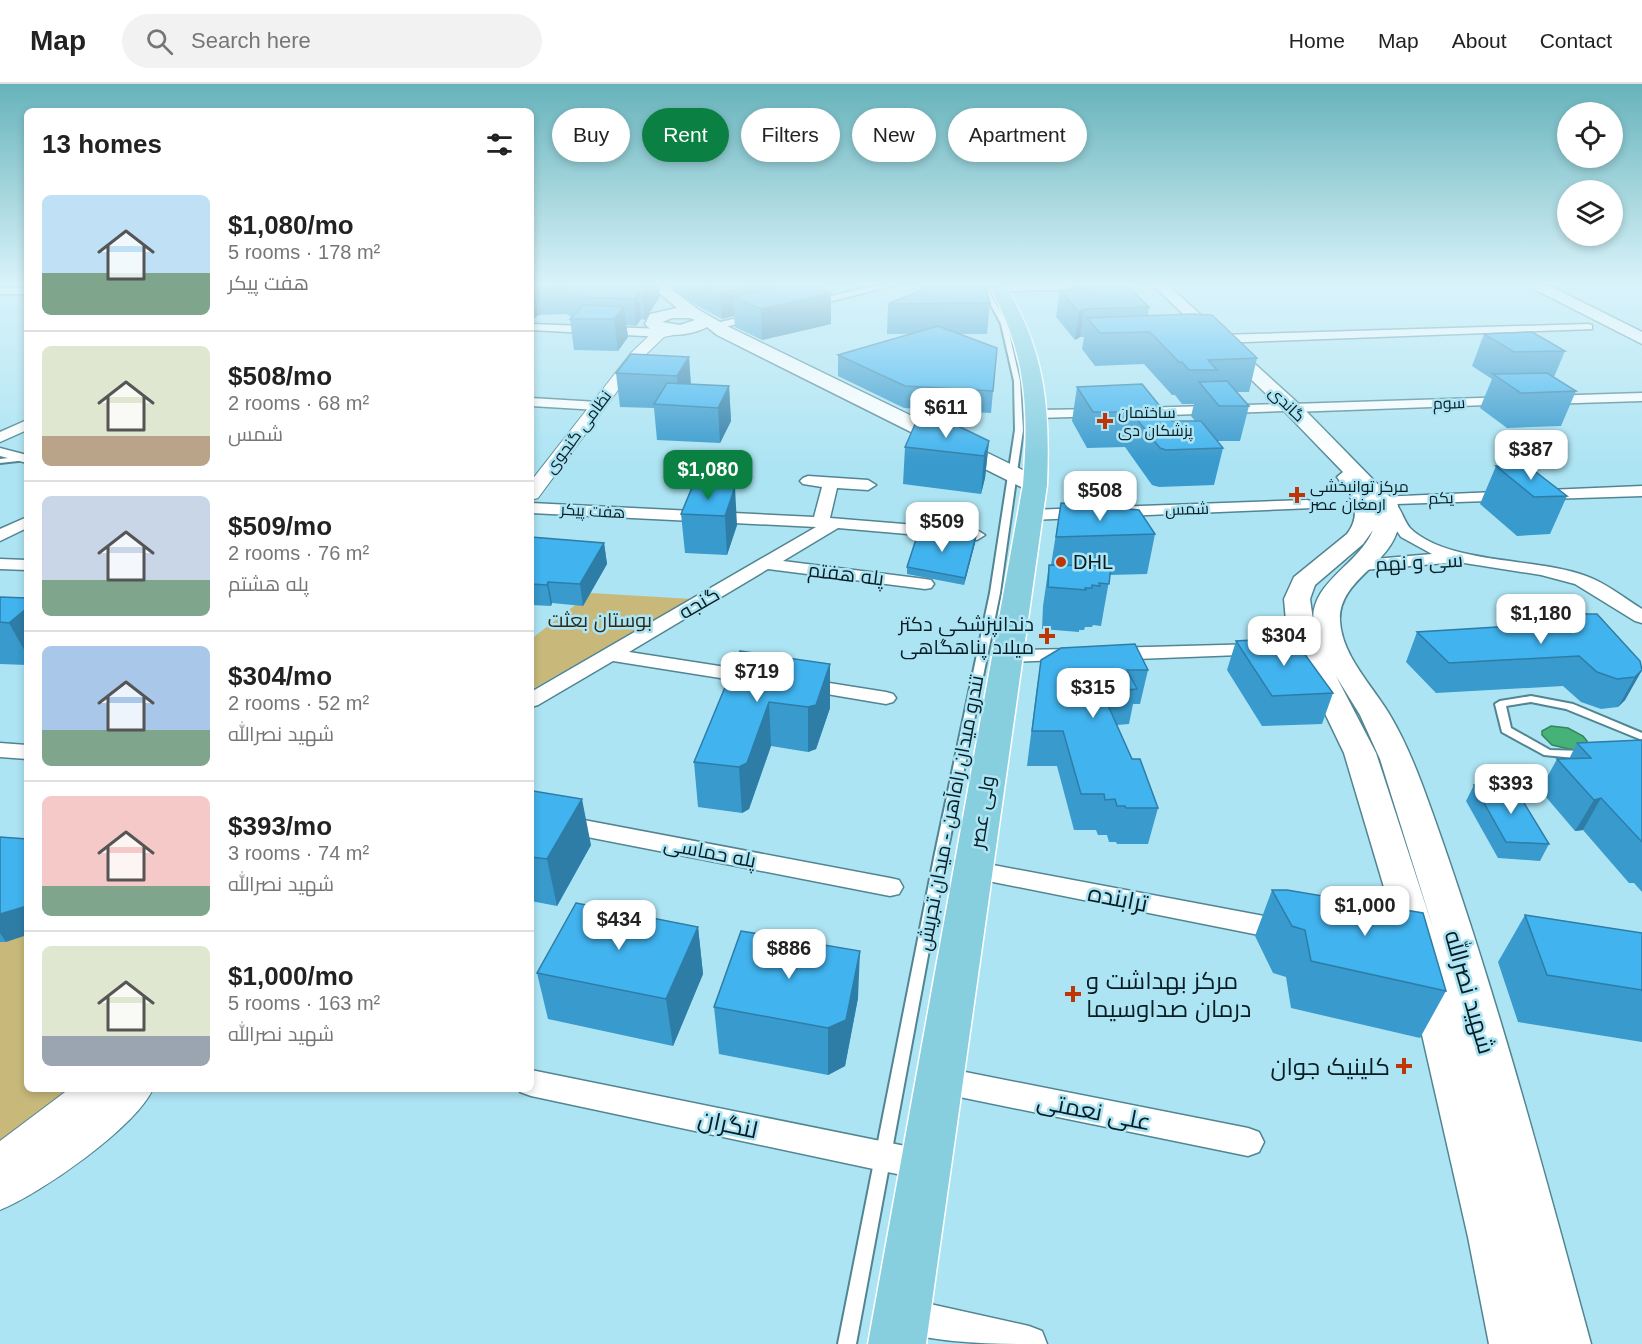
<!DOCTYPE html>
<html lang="en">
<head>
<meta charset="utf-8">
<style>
	:root { --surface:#fff; --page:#f2f2f2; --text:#222; --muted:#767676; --line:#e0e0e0; --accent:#0b8043 }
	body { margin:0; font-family:Arial,Cairo,sans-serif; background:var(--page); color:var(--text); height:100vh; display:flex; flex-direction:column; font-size:22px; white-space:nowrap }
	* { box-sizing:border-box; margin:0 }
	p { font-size:20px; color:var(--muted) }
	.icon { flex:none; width:33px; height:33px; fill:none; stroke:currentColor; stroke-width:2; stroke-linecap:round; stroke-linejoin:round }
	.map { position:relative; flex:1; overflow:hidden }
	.drawer { position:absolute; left:24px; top:24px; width:510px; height:984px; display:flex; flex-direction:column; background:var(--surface); border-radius:9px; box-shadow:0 3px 9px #0003 }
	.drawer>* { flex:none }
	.top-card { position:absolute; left:552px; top:24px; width:570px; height:54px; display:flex; gap:12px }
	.fabs { position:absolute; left:1557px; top:18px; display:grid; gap:12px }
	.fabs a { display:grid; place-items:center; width:66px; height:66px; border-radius:50%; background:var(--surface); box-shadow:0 3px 9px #0003; font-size:30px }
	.price { position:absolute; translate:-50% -51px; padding:0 14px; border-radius:12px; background:#fff; color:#222; font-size:20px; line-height:39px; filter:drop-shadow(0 2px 3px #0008) }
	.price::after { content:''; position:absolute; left:50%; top:36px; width:18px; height:14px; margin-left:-9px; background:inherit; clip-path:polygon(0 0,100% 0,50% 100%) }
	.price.current { background:var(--accent); color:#fff }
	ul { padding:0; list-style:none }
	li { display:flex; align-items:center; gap:18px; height:150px; padding:0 18px }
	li+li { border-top:2px solid var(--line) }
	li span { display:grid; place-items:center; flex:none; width:168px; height:120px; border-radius:9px; color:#555 }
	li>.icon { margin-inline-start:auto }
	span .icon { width:72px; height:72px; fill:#fffc; stroke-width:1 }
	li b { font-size:26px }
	h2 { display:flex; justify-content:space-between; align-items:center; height:72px; padding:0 18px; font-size:26px }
	.pill { padding:0 21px; border-radius:27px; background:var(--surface); box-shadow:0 3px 9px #0003; font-size:21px; line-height:54px }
	.pill.current { background:var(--accent); color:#fff }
	header { display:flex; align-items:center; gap:36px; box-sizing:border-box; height:84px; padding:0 30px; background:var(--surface); border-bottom:2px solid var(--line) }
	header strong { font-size:28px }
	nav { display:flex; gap:33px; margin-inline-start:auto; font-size:21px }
	.search { width:420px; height:54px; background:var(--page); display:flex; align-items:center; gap:15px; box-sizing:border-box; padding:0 21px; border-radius:33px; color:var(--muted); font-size:22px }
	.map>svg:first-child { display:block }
	.green { fill:#c8b97b }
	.water { fill:#47b277; stroke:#34855e; stroke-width:1.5 }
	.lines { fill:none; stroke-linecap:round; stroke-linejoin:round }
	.service-casing { stroke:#518592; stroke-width:4 }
	.minor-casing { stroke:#518592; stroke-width:3 }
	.tertiary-casing { stroke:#518592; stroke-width:2 }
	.secondary-casing { stroke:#518592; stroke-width:3 }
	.primary-casing { stroke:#fff; stroke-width:3 }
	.service { fill:#fff; fill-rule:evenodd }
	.minor { fill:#fff; fill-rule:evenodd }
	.tertiary { fill:#fff; fill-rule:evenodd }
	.secondary { fill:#fff; fill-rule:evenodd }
	.primary { fill:#87cedf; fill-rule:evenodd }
	.wall { fill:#389acd }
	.shaded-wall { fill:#2e7da7 }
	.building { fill:#41b3ee; stroke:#2e7da7; stroke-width:1.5 }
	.poi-dot { fill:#be3506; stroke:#ade4f3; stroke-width:2 }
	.labels { text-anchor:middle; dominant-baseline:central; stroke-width:5; stroke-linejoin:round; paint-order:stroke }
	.far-street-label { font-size:16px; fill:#071d23; stroke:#ade4f3 }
	.far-poi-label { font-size:16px; fill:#071d23; stroke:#ade4f3; text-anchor:start }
	.poi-label { font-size:20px; fill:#071d23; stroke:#ade4f3; text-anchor:start }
	.street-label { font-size:20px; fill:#071d23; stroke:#ade4f3 }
	.park-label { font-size:20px; fill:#302b18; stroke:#ade4f3 }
	.near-street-label { font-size:24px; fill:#071d23; stroke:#ade4f3 }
	.near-poi-label { font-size:24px; fill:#071d23; stroke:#ade4f3; text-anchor:start }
</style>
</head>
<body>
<header>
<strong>Map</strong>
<div class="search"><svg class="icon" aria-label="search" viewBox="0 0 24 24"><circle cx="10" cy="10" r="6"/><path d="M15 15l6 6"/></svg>Search here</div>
<nav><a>Home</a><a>Map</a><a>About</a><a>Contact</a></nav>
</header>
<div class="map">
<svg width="1642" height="1260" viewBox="0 0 1642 1260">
	<rect width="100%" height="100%" fill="#ade4f3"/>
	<path class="green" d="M591,509L692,515L531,606V555Z
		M0,759L27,761V917L24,919L27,920V1005H82L0,1066Z"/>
	<path class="water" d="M1551,642L1568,644L1583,652L1587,657V662L1578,667L1552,661L1542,651V647Z"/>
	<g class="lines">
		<defs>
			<path id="service" d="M981,202H986L1007,240L1020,297L1023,346L1000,509L947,769L856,1260H838L935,769L990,509L1015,346L1014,297L1001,240Z
				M25,372H27V376L0,379V375Z
				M1562,512L1565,513L1592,537L1594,539L1592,541H1586L1559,517L1557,515L1559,513Z
				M1531,612L1573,620L1642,649V656L1566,625L1531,618L1506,622L1511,644L1550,666L1585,667L1590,671L1585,675L1544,671L1502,648L1495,620L1500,617Z"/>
			<path id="minor" d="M874,202H891L805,224L799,221L801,219Z
				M1000,202H1076L1077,203L1072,206L996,207V203Z
				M0,204H27V210H0Z
				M763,228L769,231L767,233L716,245L710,242L712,240Z
				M531,240L663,245L669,249L663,253L531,246Z
				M1588,240L1592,241V245L1219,259L1213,255L1219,251Z
				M1642,309V317L1545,320L1538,316L1545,312Z
				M1510,313L1517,317L1515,320L1292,328L1285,324L1292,320Z
				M531,314L598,318L605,322L598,326L531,322Z
				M1278,320L1285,324L1283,327L1138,332L1131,328L1138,324Z
				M1100,325L1105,326L1107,329L1105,332L1037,334L1030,330L1037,326Z
				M27,336V346L0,358V348Z
				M0,364L27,371V379L0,372Z
				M808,392L868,396L876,401L868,406L837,404L830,434L977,446L985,451L977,456L838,444L783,477L925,495L931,496L934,500L931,504L925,505L768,485L629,568L758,588L765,590L768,594L765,598L758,600L613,577L538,621L531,623V608L816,443L531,429V419L814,433L822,403L803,400L800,397L803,394Z
				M1642,402V412L1396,420C1402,427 1404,437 1410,444C1448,481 1536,473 1586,492C1606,499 1624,514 1642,525V539L1635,537L1575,500L1541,491L1458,478L1363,486L1357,485L1354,481L1357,477L1363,476L1432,470L1401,453L1376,416L1378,413Z
				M1307,416L1313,418L1315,421L1313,424L1030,436L1022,431L1030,426Z
				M27,433V444L0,457V445Z
				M0,475L27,476V486L0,485Z
				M1259,560L1266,562L1269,566L1266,570L1110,576L1103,574L1100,570L1103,566L1110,564Z
				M1076,565L1083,567L1086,571L1083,575L1008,578L1001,576L998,572L1001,568L1008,566Z
				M804,595L886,608L893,610L896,614L893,618L886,620L797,605L794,601L797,597Z
				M0,659L27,661V675L0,673Z
				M531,726L890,794L899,796L903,803L899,810L890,812L531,742Z
				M972,777L1264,832L1273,835L1277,842L1273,849L1264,852L963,792L960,786L963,780Z
				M940,983L1248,1044L1259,1048L1264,1058L1259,1068L1248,1072L940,1009L929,1005L925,996L929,987Z
				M531,986L925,1066L936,1070L941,1081L936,1092L925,1096L531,1012L520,1008L519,1005H531Z
				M903,1214L1029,1242L1042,1247L1047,1260C994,1260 940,1260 890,1245L885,1232L890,1219Z"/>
			<path id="tertiary" d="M682,241L689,245L687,248L664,253L641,275L538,414L531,416V397L631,269L654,247Z
				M69,1005H153C135,1044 40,1110 0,1126V1057Z"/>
			<path id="secondary" d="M651,202H667L699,226L729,243L1043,396L1046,401L1043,406L1035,408L1027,406L717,251L707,243C690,252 658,256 645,240L650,230L677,224ZM672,234H690L695,236L680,241L662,238Z
				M1154,202H1169L1299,320L1398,421C1398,428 1400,437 1398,444C1389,482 1338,496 1340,537C1342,573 1374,603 1391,633C1404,655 1414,679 1423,703C1490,885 1540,1073 1591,1260H1489L1468,1153L1403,867L1344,669L1295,567L1286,537L1284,515L1294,493L1347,450C1364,427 1350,412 1337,393L1343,388L1285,328ZM1373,446C1359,482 1306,499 1314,543L1310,515L1315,501L1363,460ZM1336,592L1360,631L1380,675L1434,847L1376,669Z
				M1531,202H1550L1642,248V260L1534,205Z"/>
			<path id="primary" d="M989,202H1005C1046,267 1050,326 1047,401L926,1260H868L1023,401C1029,327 1027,268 989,202Z"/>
		</defs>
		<use href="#service" class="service-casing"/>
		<use href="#minor" class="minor-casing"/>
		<use href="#tertiary" class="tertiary-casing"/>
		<use href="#secondary" class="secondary-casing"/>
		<use href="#primary" class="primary-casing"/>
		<use href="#service" class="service"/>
		<use href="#minor" class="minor"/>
		<use href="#tertiary" class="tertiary"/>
		<use href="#secondary" class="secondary"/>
		<use href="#primary" class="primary"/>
	</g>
	<path class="wall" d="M531,202H659L660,212L645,236L641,235L636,242L626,241L628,253L618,267L574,266L570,235L572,233L566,230L538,231Z
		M670,202H828L818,204L831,240L762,256L735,243L734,232L722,235L696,221Z
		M1068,202H1127L1149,223L1148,232L1257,274L1249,308H1237L1249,322L1240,357H1217L1223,364L1214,401L1159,403L1152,401L1125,363L1087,364L1072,337L1077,303L1172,337H1195L1191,332L1194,320H1182L1175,311H1172L1144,280L1095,282L1082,265L1084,253H1080L1075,256L1056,233L1060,206H1067Z
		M990,219L987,250H960L997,264L991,329L904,324L838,292V271L909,250H887L888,220Z
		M1484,250L1565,267L1554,293L1576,307L1561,342L1507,344L1480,324L1492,295L1472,282Z
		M689,273L691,300L729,302L731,337L720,359L657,356L654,324L620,323L616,289Z
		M989,357L985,394L981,410L903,400L905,363Z
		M1496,382L1567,412L1550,450L1517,452L1480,420Z
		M693,401L737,441L727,471L685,469L681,430Z
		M1061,419L1155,450L1147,490L1110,491L1101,542L1093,541L1092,543H1085L1084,546H1079V548L1042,545L1043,522L1049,481H1051Z
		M976,452L975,459L964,501L907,490V483Z
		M531,453L604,459L607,480L583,522L552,519L551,522L531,521Z
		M0,513L27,514V581L0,580Z
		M1573,530L1642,586L1625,616L1618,623L1601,625L1581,618L1563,602L1436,609L1406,578L1417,548L1568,539Z
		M1236,557L1333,609L1322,640L1262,642L1227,586Z
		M740,567L830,580V624L816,665L808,668L771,662L749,725L742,729L698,723L694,678Z
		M1041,576L1148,586L1140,620H1133L1129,640L1117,641L1132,675L1158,724L1148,760H1117L1116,758H1109L1107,751H1098L1096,746H1074L1057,682H1027L1036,610Z
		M1642,656V808L1634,799H1629L1583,746L1575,747L1540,706L1557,675H1569L1577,659Z
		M1474,701L1549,760L1540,777L1498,774L1466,717Z
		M531,710L591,761L557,822L531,817Z
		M0,753L6,858H0Z
		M1272,806L1446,907L1420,954L1291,924L1286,893L1273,889L1255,852Z
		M1525,831L1642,849V958L1518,938L1498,878Z
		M698,843L703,890L673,962L548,935L537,889Z
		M858,914L845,982L828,991L719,970L714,923Z"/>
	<path class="shaded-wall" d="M648,202H659L660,212L645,236L642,209Z
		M755,202H828L788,211L831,209V240L762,256L761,225L734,213V232L722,235L720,209Z
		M534,205L538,231L531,238V208Z
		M638,209L641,235L636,242L634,215Z
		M624,223L628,253L618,267L614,235Z
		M1084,225L1080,253L1075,256L1079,228Z
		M689,273L691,306L679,322L677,292Z
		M729,302L731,337L720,359L718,324Z
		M989,357L985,394L981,410L984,372Z
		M735,403L737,441L727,471L725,432Z
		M976,452L975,459L964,501L965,494Z
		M604,459L607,480L583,522L580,500Z
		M548,498L552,519L551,522L547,501Z
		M27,524V571L9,539Z
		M830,580V624L816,665L808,668V623Z
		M1642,586L1625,616L1618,623L1635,593Z
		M769,618L771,662L749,725L742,729L739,683Z
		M1601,714L1583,746L1575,747L1594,716Z
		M582,715L591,761L557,822L547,775Z
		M27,822V851L6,858L0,849V830Z
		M698,843L703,890L673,962L666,915Z
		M860,867L858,914L845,982L828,991V944Z"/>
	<path class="building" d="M531,202H648L642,209H638L634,215L580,213L563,204L534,205L531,208Z
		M706,202H755L720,209Z
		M783,202H813L831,209L761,225L734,213Z
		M931,202H985L990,219L888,220Z
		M1087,202H1127L1149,223L1084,225L1079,228L1060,206H1091Z
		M584,221L624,223L614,235H570Z
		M1193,230L1212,231L1257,274L1208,276L1217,286H1189L1182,278H1179L1150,248L1100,249L1087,234Z
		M938,242L997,264L993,307L905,302L838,271Z
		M1532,248L1565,267L1514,268L1484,250Z
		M631,270L689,273L677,292L616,289Z
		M1547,289L1576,307L1521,309L1493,290Z
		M1227,297L1249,322H1219L1199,298Z
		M667,299L729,302L718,324L654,320Z
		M1142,300L1172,337H1201L1223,364L1166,366L1160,364L1131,328H1093L1077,303Z
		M916,338L954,340L989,357L984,372L905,363Z
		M1496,382H1528L1567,412L1534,413Z
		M693,401L735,403L725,432L681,430Z
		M1061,419L1139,426L1155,450L1056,453Z
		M919,446L976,452L965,494L907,483Z
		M531,453L604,459L580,500L548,498L547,501L531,500Z
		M1049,481L1111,482L1109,500L1099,499L1100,502L1092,501V504H1085L1086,506L1048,503Z
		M0,513L27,514V524L9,539L0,538Z
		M1573,530H1597L1640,577L1642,586L1635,593L1617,595L1597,588L1579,572L1449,579L1417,548L1580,538Z
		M1293,554L1333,609L1272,612L1236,557Z
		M1135,560L1148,586H1127L1137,605L1102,608L1132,675H1140L1158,724H1126L1125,722H1117L1115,715L1105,716L1104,710H1081L1063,647H1032L1041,576L1061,564Z
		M740,567L830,580L816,621L808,623L769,618L747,679L739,683L694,678Z
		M1642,656V758L1601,714L1594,716L1557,675L1591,674L1577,659Z
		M1474,701L1515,704L1549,760L1506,758Z
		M533,707L582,715L547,775L531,773V710Z
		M0,753L27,755V822L0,830Z
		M1272,806H1287L1423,829L1446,907L1311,877L1305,846L1292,842Z
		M576,819L698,843L666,915L537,889Z
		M1525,831L1642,849V906L1547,891Z
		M741,847L860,867L846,936L828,944L714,923Z"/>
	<linearGradient id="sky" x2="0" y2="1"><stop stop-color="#67b3bb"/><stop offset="0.53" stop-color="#daf3fa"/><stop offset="1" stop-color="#daf3fa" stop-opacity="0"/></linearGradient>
	<rect width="1642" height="378" fill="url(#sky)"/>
	<g class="poi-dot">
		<path d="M1102 328h6v6h6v6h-6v6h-6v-6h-6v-6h6z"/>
		<path d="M1294 402h6v6h6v6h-6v6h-6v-6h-6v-6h6z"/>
		<circle cx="1061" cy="478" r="6"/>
		<path d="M1044 543h6v6h6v6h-6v6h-6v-6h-6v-6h6z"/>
		<path d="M1070 901h6v6h6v6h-6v6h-6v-6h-6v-6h6z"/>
		<path d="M1401 973h6v6h6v6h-6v6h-6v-6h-6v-6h6z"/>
	</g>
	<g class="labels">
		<g class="far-street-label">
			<text transform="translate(1449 319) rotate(-2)">سوم</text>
			<text transform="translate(1287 320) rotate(44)">گاندی</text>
			<text transform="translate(578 348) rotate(-53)">نظامی گنجوی</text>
			<text transform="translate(1441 414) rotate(-2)">یکم</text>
			<text transform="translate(1187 425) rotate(-2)">شمس</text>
			<text transform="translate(593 427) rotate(3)">هفت پیکر</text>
		</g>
		<g class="far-poi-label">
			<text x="1118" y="328">ساختمان<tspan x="1118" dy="18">پزشکان دی</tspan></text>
			<text x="1310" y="402">مرکز توانبخشی<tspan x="1310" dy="18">ارمغان عصر</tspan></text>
		</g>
		<g class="poi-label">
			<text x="1073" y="478">DHL</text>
			<text x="1034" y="540" text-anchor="end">دندانپزشکی دکتر<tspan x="1034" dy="23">میلاد پناهگاهی</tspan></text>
		</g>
		<g class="street-label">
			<text transform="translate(1419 478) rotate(-3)">سی و نهم</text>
			<text transform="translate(846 490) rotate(7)">پله هفتم</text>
			<text transform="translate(699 519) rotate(-30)">گنجه</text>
			<text transform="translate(982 728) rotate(-81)">ولی عصر</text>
			<text transform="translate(950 729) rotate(-79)">تندرو میدان راه‌آهن - میدان تجریش</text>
			<text transform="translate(710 768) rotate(11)">پله حماسی</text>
		</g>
		<g class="park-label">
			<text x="600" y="536">بوستان بعثت</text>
		</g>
		<g class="near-street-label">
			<text transform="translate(1118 814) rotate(11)">ترابنده</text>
			<text transform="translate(1470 908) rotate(74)">شهید نصرالله</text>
			<text transform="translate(1094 1027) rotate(11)">علی نعمتی</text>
			<text transform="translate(728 1040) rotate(12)">لنگران</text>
		</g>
		<g class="near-poi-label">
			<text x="1086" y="896">مرکز بهداشت و<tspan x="1086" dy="28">درمان صداوسیما</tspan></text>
			<text x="1390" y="982" text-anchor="end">کلینیک جوان</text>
		</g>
	</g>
</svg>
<div class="fabs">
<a><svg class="icon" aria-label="locate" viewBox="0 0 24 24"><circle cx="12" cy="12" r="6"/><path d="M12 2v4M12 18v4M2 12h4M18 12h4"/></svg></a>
<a><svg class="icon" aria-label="layers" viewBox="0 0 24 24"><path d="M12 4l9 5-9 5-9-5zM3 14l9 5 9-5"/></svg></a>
</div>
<b class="price" style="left:946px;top:355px">$611</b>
<b class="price" style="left:1531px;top:397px">$387</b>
<b class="price current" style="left:708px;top:417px">$1,080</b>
<b class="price" style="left:1100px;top:438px">$508</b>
<b class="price" style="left:942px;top:469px">$509</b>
<b class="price" style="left:1541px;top:561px">$1,180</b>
<b class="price" style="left:1284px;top:583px">$304</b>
<b class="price" style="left:757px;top:619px">$719</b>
<b class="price" style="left:1093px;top:635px">$315</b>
<b class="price" style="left:1511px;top:731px">$393</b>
<b class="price" style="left:1365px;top:853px">$1,000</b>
<b class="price" style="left:619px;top:867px">$434</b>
<b class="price" style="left:789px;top:896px">$886</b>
<div class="top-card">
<a class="pill">Buy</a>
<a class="pill current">Rent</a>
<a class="pill">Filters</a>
<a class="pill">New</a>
<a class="pill">Apartment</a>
</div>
<section class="drawer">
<h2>13 homes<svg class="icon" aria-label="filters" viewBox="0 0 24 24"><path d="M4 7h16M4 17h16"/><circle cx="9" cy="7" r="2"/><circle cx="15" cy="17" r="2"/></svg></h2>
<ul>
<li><span style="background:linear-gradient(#bfe0f5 65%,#7fa58c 0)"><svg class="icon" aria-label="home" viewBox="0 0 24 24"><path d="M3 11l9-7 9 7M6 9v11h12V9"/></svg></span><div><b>$1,080/mo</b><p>5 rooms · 178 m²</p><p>هفت پیکر</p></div></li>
<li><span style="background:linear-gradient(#dfe7d0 75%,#b9a48a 0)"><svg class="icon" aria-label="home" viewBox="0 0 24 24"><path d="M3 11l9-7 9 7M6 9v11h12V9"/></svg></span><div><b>$508/mo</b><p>2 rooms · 68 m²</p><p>شمس</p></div></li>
<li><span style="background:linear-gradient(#c9d6e8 70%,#7fa58c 0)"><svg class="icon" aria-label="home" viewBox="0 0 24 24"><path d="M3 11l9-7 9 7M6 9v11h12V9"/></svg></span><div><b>$509/mo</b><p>2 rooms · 76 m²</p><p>پله هشتم</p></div></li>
<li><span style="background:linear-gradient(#a9c7e8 70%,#7fa58c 0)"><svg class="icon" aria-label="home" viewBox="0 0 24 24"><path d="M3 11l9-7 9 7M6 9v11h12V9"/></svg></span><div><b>$304/mo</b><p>2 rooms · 52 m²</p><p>شهید نصرالله</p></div></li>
<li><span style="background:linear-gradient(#f6c9c9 75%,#7fa58c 0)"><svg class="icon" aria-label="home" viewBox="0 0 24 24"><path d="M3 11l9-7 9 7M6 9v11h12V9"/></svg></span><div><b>$393/mo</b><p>3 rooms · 74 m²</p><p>شهید نصرالله</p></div></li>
<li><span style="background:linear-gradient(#dfe7d0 75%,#9aa5b1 0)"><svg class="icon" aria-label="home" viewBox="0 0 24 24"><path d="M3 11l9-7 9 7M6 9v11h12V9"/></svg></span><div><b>$1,000/mo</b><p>5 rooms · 163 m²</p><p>شهید نصرالله</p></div></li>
</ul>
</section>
</div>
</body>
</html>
